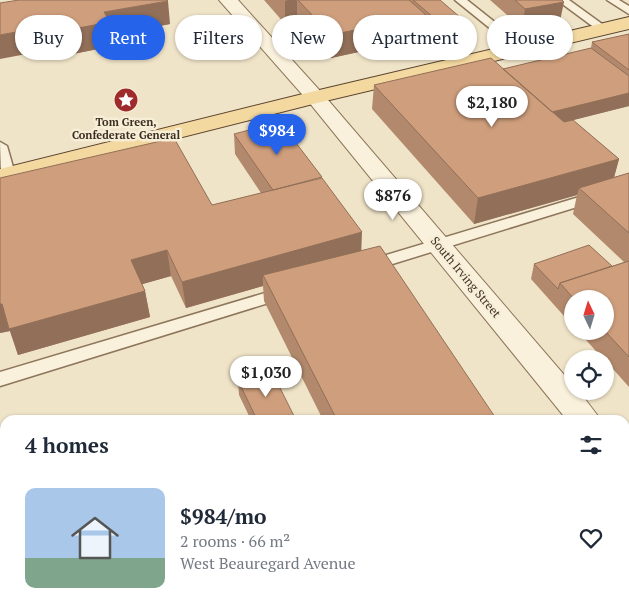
<!DOCTYPE html>
<html lang="en">
<head>
<meta charset="utf-8">
<style>
	:root { --surface:#fff; --page:#f6f6f7; --text:#1f2937; --muted:#747a83; --accent:#2563eb }
	body { margin:0; font-family:"PT Serif",serif; background:var(--page); color:var(--text); height:100vh; display:flex; flex-direction:column; font-size:19px; white-space:nowrap }
	* { box-sizing:border-box; margin:0 }
	p { font-size:16px; color:var(--muted) }
	.icon { flex:none; width:28px; height:28px; fill:none; stroke:currentColor; stroke-width:2; stroke-linecap:round; stroke-linejoin:round }
	.map { position:relative; flex:1; overflow:hidden }
	.side { position:absolute; left:0px; top:415px; width:630px; height:195px; display:flex; flex-direction:column; background:var(--surface); border-radius:15px 15px 0 0; box-shadow:0 1px 4px #0004 }
	.side>* { flex:none }
	.guide { position:absolute; left:15px; top:15px; width:600px; height:45px; display:flex; gap:10px }
	.needle { width:32px; rotate:356deg }
	.tools { position:absolute; left:564px; top:290px; display:grid; gap:10px }
	.tools a { display:grid; place-items:center; width:50px; height:50px; border-radius:50%; background:var(--surface); box-shadow:0 1px 4px #0004; font-size:25px }
	.price { position:absolute; translate:-50% -42px; padding:0 11px; border-radius:18px; background:#fff; color:#222; font-size:16px; line-height:32px; filter:drop-shadow(0 1px 2px #0008) }
	.price::after { content:''; position:absolute; left:50%; top:30px; width:15px; height:11px; margin-left:-8px; background:inherit; clip-path:polygon(0 0,100% 0,50% 100%) }
	.price.selected { background:var(--accent); color:#fff }
	ul { padding:0; list-style:none }
	li { display:flex; align-items:center; gap:15px; height:125px; padding:0 25px }
	li span { display:grid; place-items:center; flex:none; width:140px; height:100px; border-radius:10px; color:#555 }
	li>.icon { margin-inline-start:auto }
	span .icon { width:60px; height:60px; fill:#fffc; stroke-width:1 }
	li b { font-size:21px }
	h2 { display:flex; justify-content:space-between; align-items:center; height:60px; padding:0 25px; font-size:21px }
	.tag { padding:0 18px; border-radius:22px; background:var(--surface); box-shadow:0 1px 4px #0004; font-size:18px; line-height:45px }
	.tag.selected { background:var(--accent); color:#fff }
	.map>svg:first-child { display:block }
	.lines { fill:none; stroke-linecap:round; stroke-linejoin:round }
	.service-casing { stroke:#8d765c; stroke-width:3 }
	.minor-casing { stroke:#8d765c; stroke-width:2 }
	.primary-casing { stroke:#5b4430; stroke-width:2 }
	.service { fill:#faf1dc; fill-rule:evenodd }
	.minor { fill:#faf1dc; fill-rule:evenodd }
	.primary { fill:#f3d9a0; fill-rule:evenodd }
	.wall { fill:#b2896c }
	.shaded-wall { fill:#916f58 }
	.building { fill:#cf9f7d; stroke:#916f58 }
	.labels { text-anchor:middle; dominant-baseline:central; stroke-width:5; stroke-linejoin:round; paint-order:stroke }
	.far-poi-label { font-size:11px; font-weight:bold; fill:#3d2e20; stroke:#f7eed8 }
	.street-label { font-size:12px; fill:#3d2e20; stroke:#f7eed8 }
</style>
</head>
<body>
<div class="map">
<svg width="629" height="610" viewBox="0 0 629 610">
	<rect width="100%" height="100%" fill="#f0e4c8"/>
	<g class="lines">
		<defs>
			<path id="service" d="M455,0H467L526,47V51H518Z
				M557,0H569L609,29L607,31H599Z
				M607,0H619L629,6V14Z
				M0,142L7,146L15,174L13,177H3L1,174Z
				M629,182V191L373,270H363L360,266L363,262Z
				M285,287L291,288L293,292L291,296L0,386V372Z"/>
			<path id="minor" d="M219,0H238L322,93L572,384V391H579L601,420H567L308,101Z
				M625,455L629,456V486L625,484Z
				M264,605H310L308,610H261Z"/>
			<path id="primary" d="M629,17V29L317,103L0,183V169L315,91Z"/>
		</defs>
		<use href="#service" class="service-casing"/>
		<use href="#minor" class="minor-casing"/>
		<use href="#primary" class="primary-casing"/>
		<use href="#service" class="service"/>
		<use href="#minor" class="minor"/>
		<use href="#primary" class="primary"/>
	</g>
	<path class="wall" d="M264,0H440L467,37L444,42L425,25L423,38L331,58L297,21L285,24Z
		M490,0H562L560,21L522,28Z
		M0,3L170,24L112,35L113,46L73,54L69,46Z
		M629,34V106L573,120L619,159L614,177L629,173V387L605,360V359H603L578,331H605V299H572V325L531,279L534,264L612,266L624,262L573,214L577,195L474,224L372,109L374,85L503,69L591,48L592,42Z
		M234,134L361,250L497,420H323L264,301L263,286L186,308L171,276L142,284L145,291L150,317L18,355L10,331L0,333V178L212,205L261,193L235,154Z
		M238,380L296,420H251L239,395Z"/>
	<path class="shaded-wall" d="M288,0H297V21L285,24V1Z
		M168,1L170,24L112,35L113,46L73,54L68,30L104,12Z
		M564,2L560,21L522,28L525,9Z
		M426,15L423,38L331,58V35Z
		M64,23L69,46L0,59V35Z
		M468,24L467,37L444,42L446,28Z
		M629,93V106L538,129L541,114Z
		M619,159L612,185L579,188L577,195L474,224L478,198Z
		M362,232L361,258L263,275V286L186,308L182,282Z
		M167,250L171,276L136,286L131,260Z
		M145,291L150,317L18,355L10,331L0,333V304Z"/>
	<path class="building" d="M19,0H167L168,1L104,12L110,22L68,30L64,23L0,35V3Z
		M298,0H409L426,15L331,35Z
		M413,0H440L468,24L446,28Z
		M515,0H562L564,2L525,9Z
		M629,34V70L592,42Z
		M591,48L629,76V93L552,112L503,69Z
		M491,58L564,122L573,120L619,159L478,198L374,85Z
		M280,122L322,177L273,190L234,134Z
		M174,138L212,205L322,178L362,232L182,282L167,250L131,260L145,291L9,329L2,304H0V178Z
		M629,173V233L579,188Z
		M589,245L612,266L560,283L558,289L534,264Z
		M380,246L497,420H337L263,275Z
		M629,261V357L605,331V299H574L560,283Z
		M271,370L296,420H257L238,380Z
		M447,605H550L554,610H435Z"/>
	<defs>
		<symbol id="sight-disc" viewBox="-11 -11 22 22"><circle r="9.5" fill="#9e2a2b" stroke="#f7eed8"/><path d="M0-6L1.8-2.2L6-1.7L2.9 1.2L3.7 5.4L0 3.3L-3.7 5.4L-2.9 1.2L-6-1.7L-1.8-2.2Z" fill="#fff"/></symbol>
	</defs>
	<g fill-rule="evenodd">
		<use href="#sight-disc" x="112" y="86" width="28" height="28"/>
	</g>
	<g class="labels">
		<g class="far-poi-label">
			<text x="126" y="122">Tom Green,<tspan x="126" dy="13">Confederate General</tspan></text>
		</g>
		<g class="street-label">
			<text transform="translate(466 277) rotate(50)">South Irving Street</text>
		</g>
	</g>
</svg>
<div class="tools">
<a><svg class="needle" viewBox="-14 -14 28 28"><path d="M0-13l5 13h-10z" fill="#e53935"/><path d="M0 13l5-13h-10z" fill="#747a83"/></svg></a>
<a><svg class="icon" aria-label="locate" viewBox="0 0 24 24"><circle cx="12" cy="12" r="6"/><path d="M12 2v4M12 18v4M2 12h4M18 12h4"/></svg></a>
</div>
<b class="price" style="left:492px;top:128px">$2,180</b>
<b class="price selected" style="left:277px;top:156px">$984</b>
<b class="price" style="left:393px;top:221px">$876</b>
<b class="price" style="left:266px;top:398px">$1,030</b>
<div class="guide">
<a class="tag">Buy</a>
<a class="tag selected">Rent</a>
<a class="tag">Filters</a>
<a class="tag">New</a>
<a class="tag">Apartment</a>
<a class="tag">House</a>
</div>
<section class="side">
<h2>4 homes<svg class="icon" aria-label="filters" viewBox="0 0 24 24"><path d="M4 7h16M4 17h16"/><circle cx="9" cy="7" r="2"/><circle cx="15" cy="17" r="2"/></svg></h2>
<ul>
<li><span style="background:linear-gradient(#a9c7e8 70%,#7fa58c 0)"><svg class="icon" aria-label="home" viewBox="0 0 24 24"><path d="M3 11l9-7 9 7M6 9v11h12V9"/></svg></span><div><b>$984/mo</b><p>2 rooms · 66 m²</p><p>West Beauregard Avenue</p></div><svg class="icon" aria-label="heart" viewBox="0 0 24 24"><path d="M12 20l-8-8c-3-5 5-10 8-4 3-6 11-1 8 4z"/></svg></li>
</ul>
</section>
</div>
</body>
</html>
